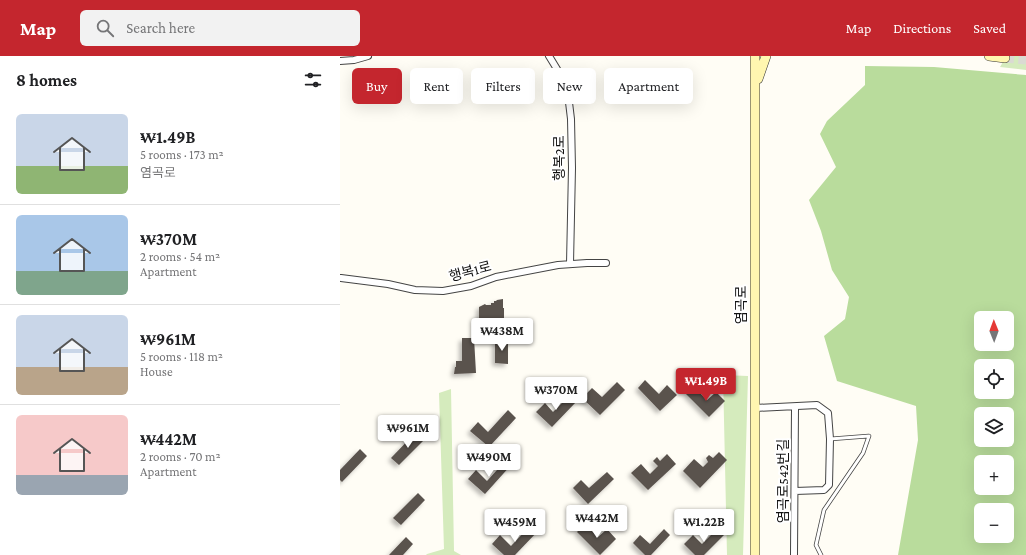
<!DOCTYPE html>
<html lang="en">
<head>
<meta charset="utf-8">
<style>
	:root { --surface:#fff; --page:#f2f2f2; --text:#202124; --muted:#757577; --line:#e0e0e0; --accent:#c4262e }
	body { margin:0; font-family:"Crimson Pro","Noto Sans KR",serif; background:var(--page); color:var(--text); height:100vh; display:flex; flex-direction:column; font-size:15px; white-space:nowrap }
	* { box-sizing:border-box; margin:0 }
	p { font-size:13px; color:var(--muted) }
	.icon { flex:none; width:22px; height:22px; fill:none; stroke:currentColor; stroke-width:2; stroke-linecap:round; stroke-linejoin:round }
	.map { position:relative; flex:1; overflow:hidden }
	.drawer { display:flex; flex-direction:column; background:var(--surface); width:340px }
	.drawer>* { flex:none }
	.hud { position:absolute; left:12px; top:12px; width:380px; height:36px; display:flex; gap:8px }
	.needle { width:26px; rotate:359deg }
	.tools { position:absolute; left:634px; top:255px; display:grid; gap:8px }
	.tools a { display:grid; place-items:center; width:40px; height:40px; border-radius:6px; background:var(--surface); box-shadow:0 4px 16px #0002; font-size:20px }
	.price { position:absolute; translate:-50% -34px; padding:0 9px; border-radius:4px; background:#fff; color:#222; font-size:13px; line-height:26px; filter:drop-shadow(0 1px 2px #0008) }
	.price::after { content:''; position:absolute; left:50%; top:24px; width:12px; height:9px; margin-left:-6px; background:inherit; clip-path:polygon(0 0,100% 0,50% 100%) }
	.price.active { background:var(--accent); color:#fff }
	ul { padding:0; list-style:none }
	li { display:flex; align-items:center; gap:12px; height:100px; padding:0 16px }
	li+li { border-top:1px solid var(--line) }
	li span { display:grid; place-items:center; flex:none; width:112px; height:80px; border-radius:6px; color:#555 }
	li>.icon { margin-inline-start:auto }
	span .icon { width:48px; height:48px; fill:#fffc; stroke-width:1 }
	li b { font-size:17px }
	h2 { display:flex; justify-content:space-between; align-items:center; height:48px; padding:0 16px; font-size:17px }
	.pill { padding:0 14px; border-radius:6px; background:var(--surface); box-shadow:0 4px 16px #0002; font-size:14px; line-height:36px }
	.pill.active { background:var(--accent); color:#fff }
	header { display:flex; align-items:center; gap:24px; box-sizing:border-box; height:56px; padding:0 20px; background:var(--accent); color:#fff }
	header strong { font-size:19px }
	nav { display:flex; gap:22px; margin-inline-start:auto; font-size:14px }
	.search { width:280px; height:36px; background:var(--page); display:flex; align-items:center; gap:10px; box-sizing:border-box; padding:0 14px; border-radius:6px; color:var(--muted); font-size:15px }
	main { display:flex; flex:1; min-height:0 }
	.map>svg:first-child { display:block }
	.green { fill:#d5ebbd }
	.forest { fill:#b9dc9c; fill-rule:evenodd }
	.building { fill:#5a524d; filter:url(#shadow) }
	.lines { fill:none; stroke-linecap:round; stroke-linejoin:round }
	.secondary-tunnel { stroke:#dbdad3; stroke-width:9; stroke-dasharray:9 4.5; stroke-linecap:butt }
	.service-casing { stroke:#444; stroke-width:4.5 }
	.minor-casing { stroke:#444; stroke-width:8 }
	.secondary-casing { stroke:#333; stroke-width:10 }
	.service { stroke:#fff; stroke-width:3 }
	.minor { stroke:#fff; stroke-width:6 }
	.secondary { stroke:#fff6b0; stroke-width:9 }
	.labels { text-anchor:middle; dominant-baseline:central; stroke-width:4; stroke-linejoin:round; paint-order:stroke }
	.street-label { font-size:14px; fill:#111; stroke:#fff }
</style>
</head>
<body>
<header>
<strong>Map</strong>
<div class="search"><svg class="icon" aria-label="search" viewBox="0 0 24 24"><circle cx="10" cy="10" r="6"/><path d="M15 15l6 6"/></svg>Search here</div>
<nav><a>Map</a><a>Directions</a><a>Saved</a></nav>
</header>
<main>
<section class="drawer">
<h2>8 homes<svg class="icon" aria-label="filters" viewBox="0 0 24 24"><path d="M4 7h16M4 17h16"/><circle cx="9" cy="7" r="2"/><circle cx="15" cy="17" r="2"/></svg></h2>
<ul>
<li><span style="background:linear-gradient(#c9d6e8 65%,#8fb573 0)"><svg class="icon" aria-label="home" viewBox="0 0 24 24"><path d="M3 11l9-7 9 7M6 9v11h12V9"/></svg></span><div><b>₩1.49B</b><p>5 rooms · 173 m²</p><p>염곡로</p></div></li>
<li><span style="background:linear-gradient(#a9c7e8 70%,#7fa58c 0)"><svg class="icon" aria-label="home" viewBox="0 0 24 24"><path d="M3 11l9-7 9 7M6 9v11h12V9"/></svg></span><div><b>₩370M</b><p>2 rooms · 54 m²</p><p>Apartment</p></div></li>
<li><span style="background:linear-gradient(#c9d6e8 65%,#b9a48a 0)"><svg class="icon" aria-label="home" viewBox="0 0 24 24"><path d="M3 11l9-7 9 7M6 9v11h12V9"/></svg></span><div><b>₩961M</b><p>5 rooms · 118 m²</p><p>House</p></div></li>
<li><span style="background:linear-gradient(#f6c9c9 75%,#9aa5b1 0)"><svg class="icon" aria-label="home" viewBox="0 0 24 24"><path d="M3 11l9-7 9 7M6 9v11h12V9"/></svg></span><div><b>₩442M</b><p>2 rooms · 70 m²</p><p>Apartment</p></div></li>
</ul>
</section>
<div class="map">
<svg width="686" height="499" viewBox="0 0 686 499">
	<defs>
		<filter id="shadow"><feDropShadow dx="-3" dy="3" stdDeviation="2" flood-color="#0004"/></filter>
	</defs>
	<rect width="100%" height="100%" fill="#fffdf5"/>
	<path class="green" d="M665,0H686V14L660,11L663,6Z
		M383,319L408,320L403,499H387Z
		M111,333L114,495L121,499H86L87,498L104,493L99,337Z"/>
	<path class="forest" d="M525,10L594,11L686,19V499H558L578,384L576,350L497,325L484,280L505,263L509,241L492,214L481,175L469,144L496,111L480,78L487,65L525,29ZM641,262H667V288H641ZM641,310H667V336H641ZM641,358H667V384H641ZM641,406H667V432H641ZM641,454H667V480H641Z"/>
	<path class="building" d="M163,243V252H164V263L139,264V251L145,248L146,249H151V247H154V245H156L157,244Z
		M122,282H134L136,317L114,318L115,311H116V305H122Z
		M155,284H168V308L155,307Z
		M305,324L319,338L327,329L337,339L320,355L298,332Z
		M277,326L285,334L260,359L242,342L252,332L262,341Z
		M354,331L367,344L376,336L385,345L369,361L346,338Z
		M230,339L236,346L212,371L196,356L205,347L213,356Z
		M168,354L176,362L149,391L130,375L138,366L148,376Z
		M76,376L84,384L59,409L51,402Z
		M20,393L27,400L2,426L0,424V414Z
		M379,396L387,404L360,432L343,415L354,403L363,411L368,406L366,402L369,399L373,402Z
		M327,398L336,408L308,434L291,417L301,408L310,418L318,410L313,405L317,401L320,405Z
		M167,403L172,408L145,438L128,423L136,414L147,425Z
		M267,416L274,423L248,448L233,432L241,424L249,432Z
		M78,437L85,444L61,469L53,462Z
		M245,468L258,481L267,473L276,483L260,499L237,476Z
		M191,469L198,475L175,499H164L152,488L160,479L171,490Z
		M378,472L385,478L364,499H355L344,488L353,479L362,488Z
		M324,473L330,479L311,499H305L293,487L300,479L310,488Z
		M66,481L73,488L63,499H49Z"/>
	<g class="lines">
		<path class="secondary-tunnel" d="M665,2L686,4"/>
		<defs>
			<path id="service" d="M481,499L476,489L484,454L523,397L529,380L490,383"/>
			<path id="minor" d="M209,0L220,18L228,38L231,63L232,112L230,208
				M0,5L14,4L28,0
				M1,222L48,228L75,234L103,235L131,230L156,221L218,209L247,207H266
				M415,352L477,349L488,357L490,383L489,429L484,434L455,435
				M454,499L455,351"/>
			<path id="secondary" d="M649,0L665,2
				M418,23L426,0
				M415,499V0"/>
		</defs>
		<use href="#service" class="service-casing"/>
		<use href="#minor" class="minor-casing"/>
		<use href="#secondary" class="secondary-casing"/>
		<use href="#service" class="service"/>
		<use href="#minor" class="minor"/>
		<use href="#secondary" class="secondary"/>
	</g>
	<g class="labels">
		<g class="street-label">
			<text transform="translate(219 102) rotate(-90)">행복2로</text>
			<text transform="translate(130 215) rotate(-15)">행복1로</text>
			<text transform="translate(401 249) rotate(-90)">염곡로</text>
			<text transform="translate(443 425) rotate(-90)">염곡로542번길</text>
		</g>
	</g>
</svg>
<div class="tools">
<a><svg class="needle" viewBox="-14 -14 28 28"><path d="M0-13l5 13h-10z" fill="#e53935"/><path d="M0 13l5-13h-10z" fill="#757577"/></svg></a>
<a><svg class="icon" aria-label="locate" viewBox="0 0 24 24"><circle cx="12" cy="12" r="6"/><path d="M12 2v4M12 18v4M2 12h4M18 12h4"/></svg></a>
<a><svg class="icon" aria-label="layers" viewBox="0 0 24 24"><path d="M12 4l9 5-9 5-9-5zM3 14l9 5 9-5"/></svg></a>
<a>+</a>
<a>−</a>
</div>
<b class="price" style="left:162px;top:296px">₩438M</b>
<b class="price active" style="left:366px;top:346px">₩1.49B</b>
<b class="price" style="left:216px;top:355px">₩370M</b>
<b class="price" style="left:68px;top:393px">₩961M</b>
<b class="price" style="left:149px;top:422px">₩490M</b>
<b class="price" style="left:257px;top:483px">₩442M</b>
<b class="price" style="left:175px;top:487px">₩459M</b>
<b class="price" style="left:364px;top:487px">₩1.22B</b>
<div class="hud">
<a class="pill active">Buy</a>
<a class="pill">Rent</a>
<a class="pill">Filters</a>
<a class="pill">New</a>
<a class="pill">Apartment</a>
</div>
</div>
</main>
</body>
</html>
